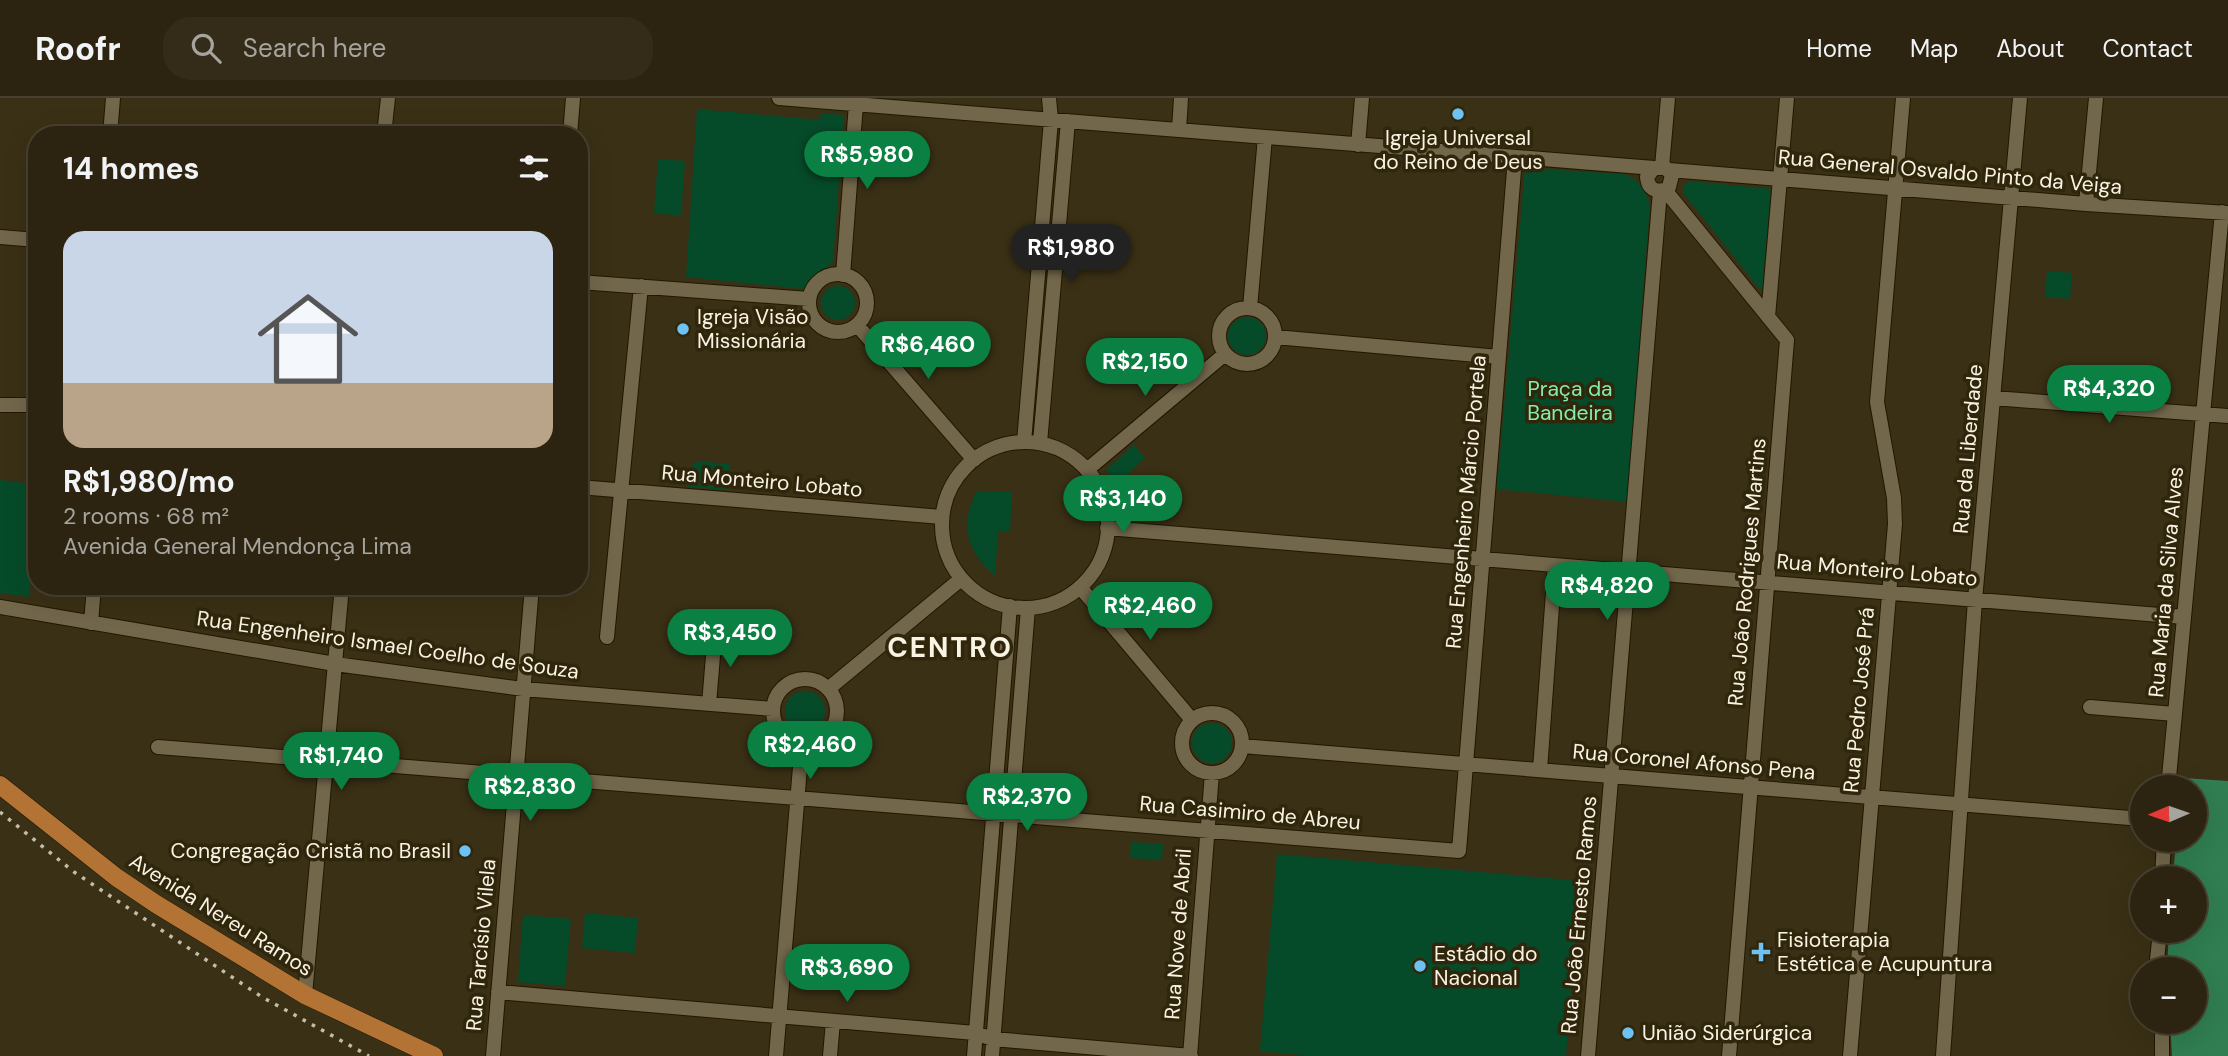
<!DOCTYPE html>
<html lang="en">
<head>
<meta charset="utf-8">
<style>
	:root { --surface:#2c2410; --page:#342c19; --text:#f1f3f6; --muted:#a6a49f; --line:#484130; --accent:#0b8043 }
	body { margin:0; font-family:"DM Sans",sans-serif; background:var(--page); color:var(--text); height:100vh; display:flex; flex-direction:column; font-size:26px; white-space:nowrap }
	* { box-sizing:border-box; margin:0 }
	p { font-size:23px; color:var(--muted) }
	.icon { flex:none; width:38px; height:38px; fill:none; stroke:currentColor; stroke-width:2; stroke-linecap:round; stroke-linejoin:round }
	.map { position:relative; flex:1; overflow:hidden }
	.sheet { position:absolute; left:28px; top:28px; width:560px; height:469px; display:flex; flex-direction:column; background:var(--surface); border-radius:28px; box-shadow:0 7px 28px #0002,0 0 0 2px var(--line) }
	.sheet>* { flex:none }
	.needle { width:46px; rotate:268deg }
	.controls { position:absolute; left:2130px; top:677px; display:grid; gap:14px }
	.controls a { display:grid; place-items:center; width:77px; height:77px; border-radius:50%; background:var(--surface); box-shadow:0 7px 28px #0002,0 0 0 2px var(--line); font-size:35px }
	.price { position:absolute; translate:-50% -60px; padding:0 16px; border-radius:24px; background:var(--accent); color:#fff; font-size:23px; line-height:46px; filter:drop-shadow(0 2px 4px #0008) }
	.price::after { content:''; position:absolute; left:50%; top:42px; width:21px; height:16px; margin-left:-10px; background:inherit; clip-path:polygon(0 0,100% 0,50% 100%) }
	.price.on { background:#222; color:#fff }
	ul { padding:0; list-style:none }
	li { display:grid; align-content:center; gap:14px; height:371px; padding:0 35px }
	li span { display:grid; place-items:center; height:217px; border-radius:21px; color:#555 }
	li>.icon { margin-inline-start:auto }
	span .icon { width:126px; height:126px; fill:#fffc; stroke-width:1 }
	li b { font-size:30px }
	h2 { display:flex; justify-content:space-between; align-items:center; height:84px; padding:0 35px; font-size:30px }
	header { display:flex; align-items:center; gap:42px; box-sizing:border-box; height:98px; padding:0 35px; background:var(--surface); border-bottom:2px solid var(--line) }
	header strong { font-size:33px }
	nav { display:flex; gap:38px; margin-inline-start:auto; font-size:24px }
	.search { width:490px; height:63px; background:var(--page); display:flex; align-items:center; gap:18px; box-sizing:border-box; padding:0 24px; border-radius:28px; color:var(--muted); font-size:26px }
	.map>svg:first-child { display:block }
	.green { fill:#064b29 }
	.forest { fill:#307e51 }
	.lines { fill:none; stroke-linecap:round; stroke-linejoin:round }
	.minor-casing { stroke:#211800; stroke-width:16 }
	.major-casing { stroke:#211800; stroke-width:19 }
	.minor { stroke:#72674b; stroke-width:14 }
	.major { stroke:#b27335; stroke-width:18 }
	.rail { stroke:#c4bdaa; stroke-width:3.5; stroke-dasharray:3.5 7; stroke-linecap:butt }
	.poi-dot { fill:#6ec2f3; stroke:#30260b; stroke-width:2.5 }
	.labels { text-anchor:middle; dominant-baseline:central; stroke-width:7; stroke-linejoin:round; paint-order:stroke }
	.poi-label { font-size:21px; fill:#f9f3e3; stroke:#30260b; text-anchor:start }
	.street-label { font-size:21px; fill:#f9f3e3; stroke:#30260b }
	.park-label { font-size:21px; fill:#85edab; stroke:#30260b }
	.district-label { font-size:28px; font-weight:bold; letter-spacing:2px; fill:#f9f3e3; stroke:#30260b }
</style>
</head>
<body>
<header>
<strong>Roofr</strong>
<div class="search"><svg class="icon" aria-label="search" viewBox="0 0 24 24"><circle cx="10" cy="10" r="6"/><path d="M15 15l6 6"/></svg>Search here</div>
<nav><a>Home</a><a>Map</a><a>About</a><a>Contact</a></nav>
</header>
<div class="map">
<svg width="2228" height="958" viewBox="0 0 2228 958">
	<rect width="100%" height="100%" fill="#3a3015"/>
	<path class="green" d="M697,11L820,22L821,15L844,17L833,164L804,191L686,179Z
		M658,61L685,63L681,118L654,115Z
		M1525,70L1624,76C1640,82 1644,90 1650,106L1627,404L1497,391Z
		M1689,83L1771,91L1762,194L1684,96V88Z
		M2047,173L2072,175L2070,201L2045,199Z
		M821 205a17 17 0 1 1 34 0a17 17 0 1 1-34 0Z
		M1228 238a19 19 0 1 1 38 0a19 19 0 1 1-38 0Z
		M1134,347L1145,360L1124,380C1133,392 1137,399 1131,414L1141,420H1122C1122,401 1118,387 1106,372Z
		M697,363L730,366L728,392L687,389L688,372Z
		M26,376H37V422L29,499L0,495V382L25,385Z
		M977,393L1012,394L1010,434L998,433L995,478C966,452 959,428 977,393Z
		M785 613a20 20 0 1 1 40 0a20 20 0 1 1-40 0Z
		M1192 645a20 20 0 1 1 40 0a20 20 0 1 1-40 0Z
		M1131,744L1163,746L1162,762L1130,760Z
		M1277,756L1581,783L1566,958H1312L1260,953Z
		M585,815L638,820L635,855L582,850Z
		M523,817L571,821L565,888L518,884Z"/>
	<path class="forest" d="M2184,680L2228,683V958H2172L2170,924H2194V872L2167,871L2169,833H2194V780H2173L2176,742H2194V690L2180,689L2181,681Z"/>
	<g class="lines">
		<defs>
			<path id="minor" d="M779,0L1654,70
				M1179,32L1181,0
				M110,37L113,0
				M384,37L388,0
				M570,37L573,0
				M1358,47L1362,0
				M1662,69L1668,0
				M1669,72L2086,106L2228,115
				M1665,92L1669,89L1672,77L1666,70H1654L1647,79C1648,90 1654,94 1665,92L1787,242L1729,958
				M2086,106L2096,0
				M0,139L37,142
				M809 205a29 29 0 1 1 58 0a29 29 0 1 1-58 0Z
				M843,177L856,6
				M579,184L809,201
				M1219 238a28 28 0 1 1 56 0a28 28 0 1 1-56 0Z
				M1250,210L1265,39
				M1768,219L1787,0
				M857,227L974,362
				M1275,239L1499,259
				M1993,300L2228,318
				M0,307H37
				M1024,344L1051,22L1049,0
				M942 427a83 83 0 1 1 166 0a83 83 0 1 1-166 0Z
				M1040,345L1068,23
				M1088,371L1225,256
				M579,389L942,419
				M1107,430L2184,519
				M1080,489L1192,622
				M0,509L335,566L523,591L773,611
				M91,525L94,488
				M607,539L641,188
				M773 613a32 32 0 1 1 64 0a32 32 0 1 1-64 0Z
				M828,591L961,481
				M709,606L715,534
				M2090,609L2175,616
				M1182 645a30 30 0 1 1 60 0a30 30 0 1 1-60 0Z
				M1242,648L2142,721
				M158,649L1459,753L1515,60
				M1540,672L1555,467
				M2168,690L2222,114
				M2162,780L2164,742
				M2156,872L2160,833
				M498,894L975,935L993,941L1191,958
				M305,897L342,488
				M2162,924V958
				M493,958L532,488
				M776,958L802,645
				M830,958L833,923
				M974,958L1010,508
				M992,958L1028,510
				M1190,958L1212,675
				M1588,958L1660,93
				M1850,958L1895,426L1894,400L1877,304L1903,0
				M1943,958L1975,502L2020,0"/>
			<path id="major" d="M0,687L116,779L156,806L305,897L434,958"/>
		</defs>
		<use href="#minor" class="minor-casing"/>
		<use href="#major" class="major-casing"/>
		<use href="#minor" class="minor"/>
		<use href="#major" class="major"/>
		<path class="rail" d="M0,714L74,774L262,899L369,958"/>
	</g>
	<g class="poi-dot">
		<circle cx="1458" cy="16" r="7"/>
		<circle cx="683" cy="231" r="7"/>
		<circle cx="465" cy="753" r="7"/>
		<path d="M1757.5 843.5h7v7h7v7h-7v7h-7v-7h-7v-7h7z"/>
		<circle cx="1420" cy="868" r="7"/>
		<circle cx="1628" cy="935" r="7"/>
	</g>
	<g class="labels">
		<g class="poi-label">
			<text x="1458" y="40" text-anchor="middle">Igreja Universal<tspan x="1458" dy="24">do Reino de Deus</tspan></text>
			<text x="697" y="219">Igreja Visão<tspan x="697" dy="24">Missionária</tspan></text>
			<text x="451" y="753" text-anchor="end">Congregação Cristã no Brasil</text>
			<text x="1777" y="842">Fisioterapia<tspan x="1777" dy="24">Estética e Acupuntura</tspan></text>
			<text x="1434" y="856">Estádio do<tspan x="1434" dy="24">Nacional</tspan></text>
			<text x="1642" y="935">União Siderúrgica</text>
		</g>
		<g class="street-label">
			<text transform="translate(1950 74) rotate(5)">Rua General Osvaldo Pinto da Veiga</text>
			<text transform="translate(1968 351) rotate(-85)">Rua da Liberdade</text>
			<text transform="translate(762 383) rotate(5)">Rua Monteiro Lobato</text>
			<text transform="translate(1466 404) rotate(-85)">Rua Engenheiro Márcio Portela</text>
			<text transform="translate(1877 472) rotate(5)">Rua Monteiro Lobato</text>
			<text transform="translate(1747 474) rotate(-85)">Rua João Rodrigues Martins</text>
			<text transform="translate(2166 484) rotate(-85)">Rua Maria da Silva Alves</text>
			<text transform="translate(388 547) rotate(8)">Rua Engenheiro Ismael Coelho de Souza</text>
			<text transform="translate(1859 602) rotate(-85)">Rua Pedro José Prá</text>
			<text transform="translate(1694 664) rotate(5)">Rua Coronel Afonso Pena</text>
			<text transform="translate(1250 715) rotate(5)">Rua Casimiro de Abreu</text>
			<text transform="translate(221 817) rotate(32)">Avenida Nereu Ramos</text>
			<text transform="translate(1579 817) rotate(-85)">Rua João Ernesto Ramos</text>
			<text transform="translate(1178 836) rotate(-86)">Rua Nove de Abril</text>
			<text transform="translate(481 847) rotate(-85)">Rua Tarcísio Vilela</text>
		</g>
		<g class="park-label">
			<text x="1570" y="291">Praça da<tspan x="1570" dy="24">Bandeira</tspan></text>
		</g>
		<g class="district-label">
			<text x="950" y="549">CENTRO</text>
		</g>
	</g>
</svg>
<div class="controls">
<a><svg class="needle" viewBox="-14 -14 28 28"><path d="M0-13l5 13h-10z" fill="#e53935"/><path d="M0 13l5-13h-10z" fill="#a6a49f"/></svg></a>
<a>+</a>
<a>−</a>
</div>
<b class="price" style="left:867px;top:93px">R$5,980</b>
<b class="price on" style="left:1071px;top:186px">R$1,980</b>
<b class="price" style="left:928px;top:283px">R$6,460</b>
<b class="price" style="left:1145px;top:300px">R$2,150</b>
<b class="price" style="left:2109px;top:327px">R$4,320</b>
<b class="price" style="left:1123px;top:437px">R$3,140</b>
<b class="price" style="left:1607px;top:524px">R$4,820</b>
<b class="price" style="left:1150px;top:544px">R$2,460</b>
<b class="price" style="left:730px;top:571px">R$3,450</b>
<b class="price" style="left:810px;top:683px">R$2,460</b>
<b class="price" style="left:341px;top:694px">R$1,740</b>
<b class="price" style="left:530px;top:725px">R$2,830</b>
<b class="price" style="left:1027px;top:735px">R$2,370</b>
<b class="price" style="left:847px;top:906px">R$3,690</b>
<section class="sheet">
<h2>14 homes<svg class="icon" aria-label="filters" viewBox="0 0 24 24"><path d="M4 7h16M4 17h16"/><circle cx="9" cy="7" r="2"/><circle cx="15" cy="17" r="2"/></svg></h2>
<ul>
<li><span style="background:linear-gradient(#c9d6e8 70%,#b9a48a 0)"><svg class="icon" aria-label="home" viewBox="0 0 24 24"><path d="M3 11l9-7 9 7M6 9v11h12V9"/></svg></span><div><b>R$1,980/mo</b><p>2 rooms · 68 m²</p><p>Avenida General Mendonça Lima</p></div></li>
</ul>
</section>
</div>
</body>
</html>
